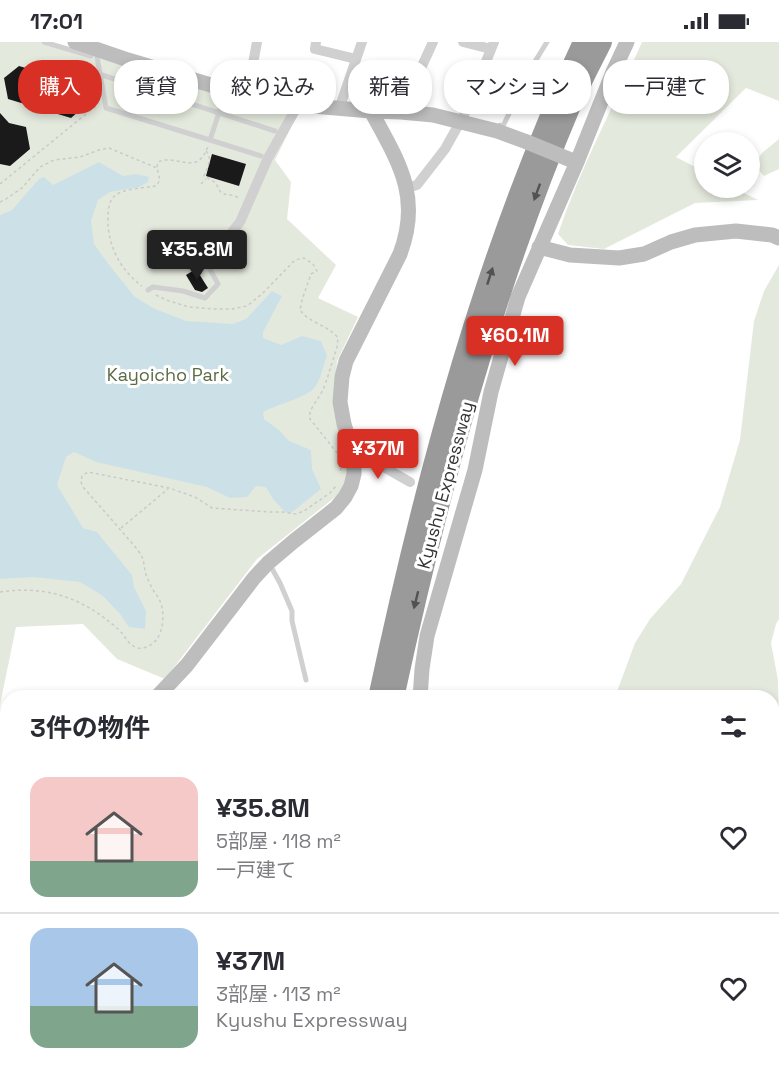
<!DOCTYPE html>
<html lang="ja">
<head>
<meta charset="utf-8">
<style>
	:root { --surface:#fff; --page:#f7f7f7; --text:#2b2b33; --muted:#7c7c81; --line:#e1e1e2; --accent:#d93025 }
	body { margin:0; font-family:"Space Grotesk","Noto Sans JP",sans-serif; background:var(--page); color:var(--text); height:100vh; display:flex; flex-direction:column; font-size:22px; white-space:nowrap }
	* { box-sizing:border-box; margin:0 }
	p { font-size:20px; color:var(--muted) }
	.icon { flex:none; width:33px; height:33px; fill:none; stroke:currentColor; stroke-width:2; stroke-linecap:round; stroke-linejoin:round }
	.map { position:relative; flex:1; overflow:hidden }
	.sheet { position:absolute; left:0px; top:648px; width:780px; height:384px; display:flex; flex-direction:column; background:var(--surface); border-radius:24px 24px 0 0; box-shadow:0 3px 9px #0003 }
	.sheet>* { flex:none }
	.banner { position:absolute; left:18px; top:18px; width:744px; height:54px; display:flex; gap:12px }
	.buttons { position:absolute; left:694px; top:90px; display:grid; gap:12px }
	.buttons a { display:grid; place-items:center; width:66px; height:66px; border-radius:50%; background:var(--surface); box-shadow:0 3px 9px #0003; font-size:30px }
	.price { position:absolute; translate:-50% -51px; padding:0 14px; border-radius:6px; background:var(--accent); color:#fff; font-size:20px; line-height:39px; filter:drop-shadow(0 2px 3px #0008) }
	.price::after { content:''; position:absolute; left:50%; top:36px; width:18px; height:14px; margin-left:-9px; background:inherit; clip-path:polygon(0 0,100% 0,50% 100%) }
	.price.active { background:#222; color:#fff }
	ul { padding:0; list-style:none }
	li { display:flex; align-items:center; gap:18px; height:150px; padding:0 30px }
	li+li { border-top:2px solid var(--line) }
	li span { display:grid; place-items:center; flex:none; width:168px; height:120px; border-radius:18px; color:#555 }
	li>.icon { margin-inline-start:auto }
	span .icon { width:72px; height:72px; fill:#fffc; stroke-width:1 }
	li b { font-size:26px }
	h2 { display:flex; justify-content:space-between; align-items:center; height:72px; padding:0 30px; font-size:26px }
	.tag { padding:0 21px; border-radius:24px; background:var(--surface); box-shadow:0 3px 9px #0003; font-size:21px; line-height:54px }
	.tag.active { background:var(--accent); color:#fff }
	.status { display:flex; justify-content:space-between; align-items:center; height:42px; padding:0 30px; background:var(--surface); direction:ltr }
	.status svg { height:16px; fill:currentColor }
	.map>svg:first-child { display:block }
	.green { fill:#e4e9dd }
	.water { fill:#cce1e7 }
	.building { fill:#1a1a1a }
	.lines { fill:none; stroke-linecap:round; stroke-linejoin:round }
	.path { stroke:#cacaca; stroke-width:1.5; stroke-dasharray:3 3; stroke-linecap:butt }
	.lane { stroke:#d0d0d0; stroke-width:5 }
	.street { stroke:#d0d0d0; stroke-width:10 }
	.secondary { stroke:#bdbdbd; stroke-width:15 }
	.highway { stroke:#9a9a9a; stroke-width:20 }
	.secondary-bridge { stroke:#bdbdbd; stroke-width:15 }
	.oneway { fill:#525252 }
	.labels { text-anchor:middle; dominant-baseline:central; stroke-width:6; stroke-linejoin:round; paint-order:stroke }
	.park-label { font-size:18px; fill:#5b6b43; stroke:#fff }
	.street-label { font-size:18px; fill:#333; stroke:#fff }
</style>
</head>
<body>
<div class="status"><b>17:01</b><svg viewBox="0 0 49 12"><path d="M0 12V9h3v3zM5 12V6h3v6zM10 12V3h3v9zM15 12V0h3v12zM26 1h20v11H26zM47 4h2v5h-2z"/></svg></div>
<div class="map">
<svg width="779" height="1032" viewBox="0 0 779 1032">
	<rect width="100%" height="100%" fill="#fff"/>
	<path class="green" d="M0,0H49L218,53L298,71L275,118L291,140L287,177L336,223L318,256L358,275L337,319L334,362L344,402L348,437L339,452L257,517L165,637L117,617L83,582L16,585L0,663Z
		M642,0H779V59L746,46L676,115L705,130V146H734L758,158L695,161L604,207L568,203L558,192C580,126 614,64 642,0Z
		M779,97V127L764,134L754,123L762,111Z
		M779,223V577L776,582L771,601L778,638L779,693V868L773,870L772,656L615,655L635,601L650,577L681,542L720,465L740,398L754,279L764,249Z
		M0,679L8,685V905L0,935Z"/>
	<path class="water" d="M99,120L123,134L136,132L149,135L148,140L139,145L110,150L98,158L91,179L94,202L107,220L134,254L153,266L186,279L233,282L246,277L272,249L282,254L263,290V296L281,303L302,294L321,299L327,314C323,324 321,337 315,345C308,355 276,363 263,370L264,377L279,388L289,399L311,408L312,427L321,447L291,471L285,470L273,457L266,445L256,444L247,455L230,456L207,445L96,420L74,410L66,415L57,443L83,486L97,490L132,533L134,545L146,569L145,587L129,585L120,572L103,554L80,540L33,535L0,537V173L12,168L39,137L44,135L53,143Z
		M7,987L8,1024L285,1025L283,1032H0V1011Z
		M347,1025H389V1032H347Z"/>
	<path class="building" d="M19,24L80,42L87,62L71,76L8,57L4,36Z
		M0,71L9,81L26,85L30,107L10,124L0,122Z
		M212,112L246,122L239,144L206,134Z
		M196,227L208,246L202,250L195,248L186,233Z"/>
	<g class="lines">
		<path class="path" d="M206,109C213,116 207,126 204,134C207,136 210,137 213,139C222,146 215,153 233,153L239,156
			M157,125L158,120C177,111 197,136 208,104
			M0,142L97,63
			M201,142L206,137
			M0,160L6,157L22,146L40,125L54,118L80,115L99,108L109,106L157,126L160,138L156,144C144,146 129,146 119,151C109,156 108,166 108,175C107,203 120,228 142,244
			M156,253L166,258L189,265L214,267H232L247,264L262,252L295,218L304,216L313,222L317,229L311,232L302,258L300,268C309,281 328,283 338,296L337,305L327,337L323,348L310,369V377L338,412L341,429
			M121,486L168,447
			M0,550C47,543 83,556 118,587C125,593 128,604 138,606C145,607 153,603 157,597C164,586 165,568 159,557C157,553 154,550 152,546C149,540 146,534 145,529C144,524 144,519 142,515C138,507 131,500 125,493C111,477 97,461 83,445L81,440L82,434L88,430L169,446L195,455L212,466L270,470H282L296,472L304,469L330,451L336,444"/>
		<path class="lane" d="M44,0L91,14V7
			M96,9L106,66L210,98L226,49
			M99,32L275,89
			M500,83L503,84L531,26L547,0
			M210,98L261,114
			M148,248L153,245L183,249L205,256L218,242L206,220L217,209
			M270,523L280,541L292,569V579L306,638
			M0,989L8,961"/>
		<path class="street" d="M316,0L315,7L356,17
			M463,0L491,7
			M247,54L257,0
			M339,67L362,0
			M401,70L433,0
			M407,146L417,143L445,107L464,73L494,0
			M217,209L240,180L268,116L298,63
			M354,415L373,419L410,440
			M0,822L8,825"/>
		<path class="secondary" d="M75,0L128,18L247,54L312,64L371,69L401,70L433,73L497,89L527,100
			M539,205L570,213L619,216L644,212L671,200L695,193L736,189L772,193L779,196
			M156,656L187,623L254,536L268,521L294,499L336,466L345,455L351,444L354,432V415L344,382L340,360L342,335L346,319L400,212C422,154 398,119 371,69
			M420,656L422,627L427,594L475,428L491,350L518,255L577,120L613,30L627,0
			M340,1032L341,1024"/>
		<path class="highway" d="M378,656C426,431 485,208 583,0
			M394,656C438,453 491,252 572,61C581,41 592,20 602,0
			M304,1032L305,1024
			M321,1032L322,1024"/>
		<path class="secondary-bridge" d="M527,100L571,118"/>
	</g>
	<defs><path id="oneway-solid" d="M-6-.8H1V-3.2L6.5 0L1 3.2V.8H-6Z" transform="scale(1.5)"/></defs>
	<g class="oneway">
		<use href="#oneway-solid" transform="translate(537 150) rotate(110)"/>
		<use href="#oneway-solid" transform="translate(490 234) rotate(-72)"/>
		<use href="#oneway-solid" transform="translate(416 558) rotate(104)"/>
	</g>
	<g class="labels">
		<g class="park-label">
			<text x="168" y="332">Kayoicho Park</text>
		</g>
		<g class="street-label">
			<text transform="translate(445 443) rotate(-75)">Kyushu Expressway</text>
		</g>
	</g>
</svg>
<div class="buttons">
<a><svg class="icon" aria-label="layers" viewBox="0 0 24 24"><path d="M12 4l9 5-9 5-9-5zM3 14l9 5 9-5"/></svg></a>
</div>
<b class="price active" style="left:197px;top:239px">¥35.8M</b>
<b class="price" style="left:515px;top:325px">¥60.1M</b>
<b class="price" style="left:378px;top:438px">¥37M</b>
<div class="banner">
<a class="tag active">購入</a>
<a class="tag">賃貸</a>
<a class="tag">絞り込み</a>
<a class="tag">新着</a>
<a class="tag">マンション</a>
<a class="tag">一戸建て</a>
</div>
<section class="sheet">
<h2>3件の物件<svg class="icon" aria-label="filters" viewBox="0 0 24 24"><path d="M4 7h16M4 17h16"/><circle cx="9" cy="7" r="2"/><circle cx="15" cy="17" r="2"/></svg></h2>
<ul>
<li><span style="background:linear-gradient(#f6c9c9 70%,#7fa58c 0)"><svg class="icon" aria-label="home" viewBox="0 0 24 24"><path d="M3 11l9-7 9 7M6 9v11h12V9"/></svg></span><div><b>¥35.8M</b><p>5部屋 · 118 m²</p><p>一戸建て</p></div><svg class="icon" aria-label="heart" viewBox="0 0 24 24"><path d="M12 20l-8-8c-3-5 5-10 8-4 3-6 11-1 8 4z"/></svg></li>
<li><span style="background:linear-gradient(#a9c7e8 65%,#7fa58c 0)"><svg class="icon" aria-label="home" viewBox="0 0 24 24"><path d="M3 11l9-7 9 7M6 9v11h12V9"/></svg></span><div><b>¥37M</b><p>3部屋 · 113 m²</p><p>Kyushu Expressway</p></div><svg class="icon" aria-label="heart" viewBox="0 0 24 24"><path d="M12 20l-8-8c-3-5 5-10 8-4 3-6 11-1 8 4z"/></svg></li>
</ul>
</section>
</div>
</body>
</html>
